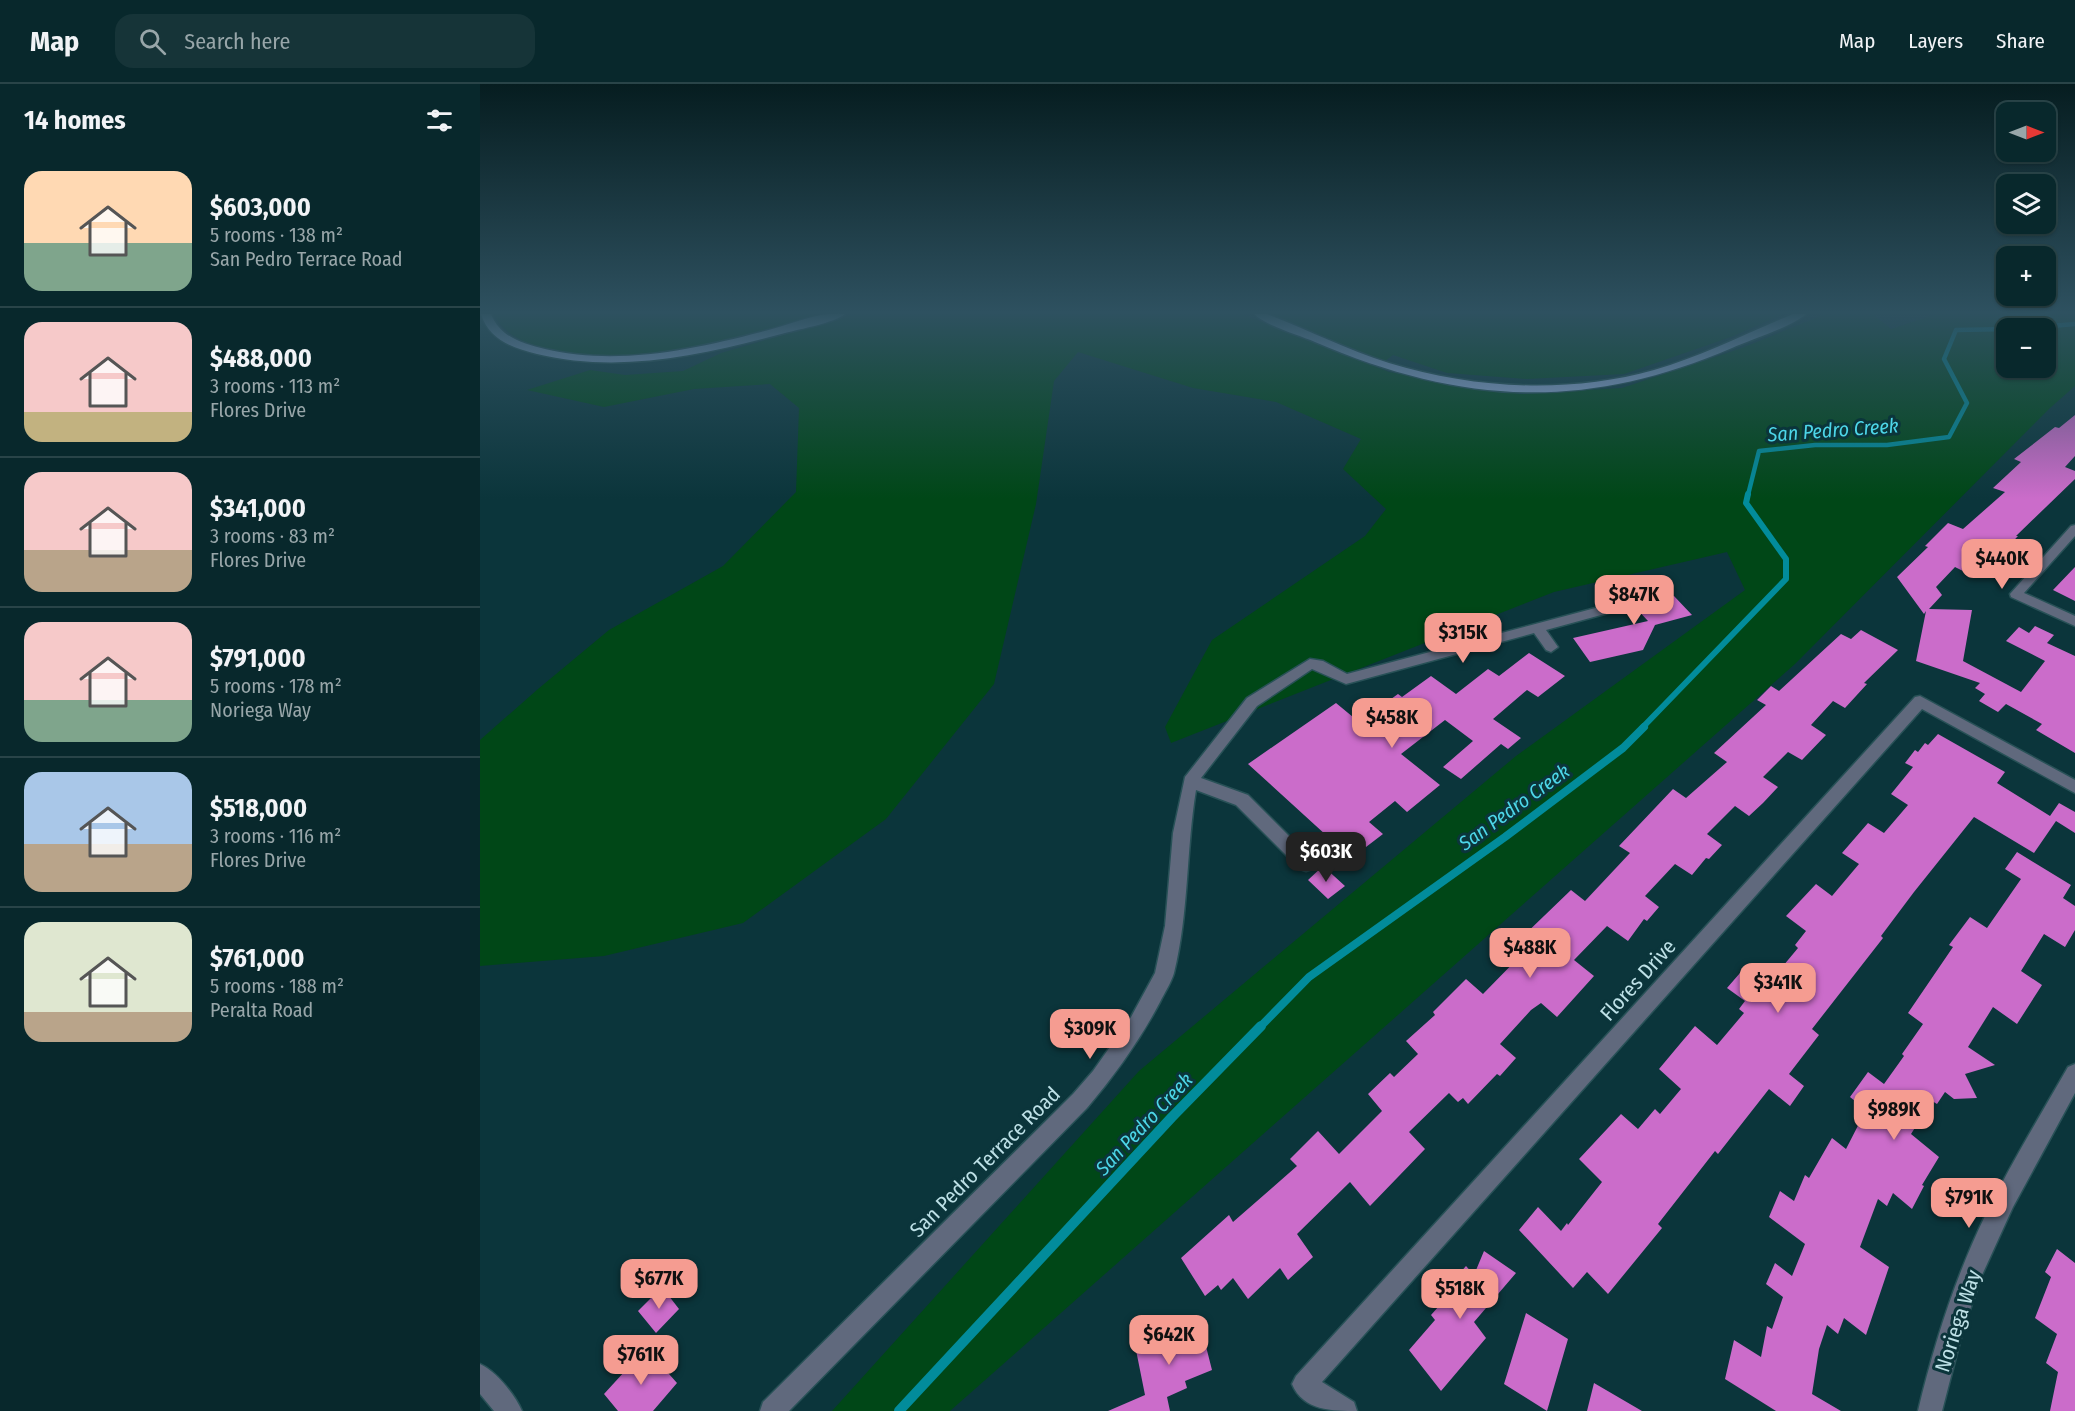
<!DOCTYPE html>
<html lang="en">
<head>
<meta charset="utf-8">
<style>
	:root { --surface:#08282c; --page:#163438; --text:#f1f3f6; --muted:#98a6a9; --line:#294448; --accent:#f59c91 }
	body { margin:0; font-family:"Fira Sans Condensed",sans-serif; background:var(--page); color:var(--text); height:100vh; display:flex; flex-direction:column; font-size:22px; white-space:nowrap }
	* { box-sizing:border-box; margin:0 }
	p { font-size:20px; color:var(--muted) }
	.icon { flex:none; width:33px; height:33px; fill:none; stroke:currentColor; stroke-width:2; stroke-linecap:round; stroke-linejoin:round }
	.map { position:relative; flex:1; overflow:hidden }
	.panel { display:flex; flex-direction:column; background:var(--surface); width:480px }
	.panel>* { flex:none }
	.needle { width:39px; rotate:90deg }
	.fabs { position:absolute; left:1516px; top:18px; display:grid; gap:12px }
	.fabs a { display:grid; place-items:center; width:60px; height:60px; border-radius:12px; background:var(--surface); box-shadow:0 2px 4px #0004,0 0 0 2px var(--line); font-size:30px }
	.price { position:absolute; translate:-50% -51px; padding:0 14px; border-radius:12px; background:var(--accent); color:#111; font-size:20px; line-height:39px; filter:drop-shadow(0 2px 3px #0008) }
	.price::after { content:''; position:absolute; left:50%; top:36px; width:18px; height:14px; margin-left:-9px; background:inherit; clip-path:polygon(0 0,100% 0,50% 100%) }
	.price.on { background:#222; color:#fff }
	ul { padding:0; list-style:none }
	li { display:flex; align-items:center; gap:18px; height:150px; padding:0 24px }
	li+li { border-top:2px solid var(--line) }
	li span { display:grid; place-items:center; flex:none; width:168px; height:120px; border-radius:18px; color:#555 }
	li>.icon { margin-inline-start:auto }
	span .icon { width:72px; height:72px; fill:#fffc; stroke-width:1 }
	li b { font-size:26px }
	h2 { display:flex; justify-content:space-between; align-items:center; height:72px; padding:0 24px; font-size:26px }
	header { display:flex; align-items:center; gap:36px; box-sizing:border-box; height:84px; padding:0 30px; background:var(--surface); border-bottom:2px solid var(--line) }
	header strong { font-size:28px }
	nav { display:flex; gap:33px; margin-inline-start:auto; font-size:21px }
	.search { width:420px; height:54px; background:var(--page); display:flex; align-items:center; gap:15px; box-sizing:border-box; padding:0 21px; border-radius:18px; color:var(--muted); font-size:22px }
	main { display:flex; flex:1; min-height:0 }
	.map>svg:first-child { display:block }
	.green { fill:#004717; fill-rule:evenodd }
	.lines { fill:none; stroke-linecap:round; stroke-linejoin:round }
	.stream-far3 { stroke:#028c9b; stroke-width:4.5 }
	.stream-far2 { stroke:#028c9b; stroke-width:6 }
	.stream-far1 { stroke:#028c9b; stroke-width:8 }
	.stream { stroke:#028c9b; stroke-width:10 }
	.building { fill:#cb6cca }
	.minor-casing { stroke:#285157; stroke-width:3 }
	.highway-casing { stroke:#285157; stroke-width:3 }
	.minor { fill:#60697d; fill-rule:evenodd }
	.highway { fill:#a4b8ea; fill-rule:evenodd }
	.labels { text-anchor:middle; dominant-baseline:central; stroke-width:6; stroke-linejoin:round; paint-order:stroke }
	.water-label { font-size:20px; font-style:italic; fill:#4dd6e8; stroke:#0b353b }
	.near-street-label { font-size:21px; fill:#bee1e7; stroke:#0b353b }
</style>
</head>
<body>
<header>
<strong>Map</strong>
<div class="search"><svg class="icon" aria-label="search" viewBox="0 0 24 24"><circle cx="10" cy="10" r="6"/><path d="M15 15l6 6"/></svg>Search here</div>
<nav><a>Map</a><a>Layers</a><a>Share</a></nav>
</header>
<main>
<section class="panel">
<h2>14 homes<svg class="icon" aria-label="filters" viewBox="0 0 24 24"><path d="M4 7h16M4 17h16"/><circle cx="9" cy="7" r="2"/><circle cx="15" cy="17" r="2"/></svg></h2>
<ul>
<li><span style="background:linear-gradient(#ffd9b3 60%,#7fa58c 0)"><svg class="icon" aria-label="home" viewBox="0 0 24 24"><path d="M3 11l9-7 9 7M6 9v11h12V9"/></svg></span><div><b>$603,000</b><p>5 rooms · 138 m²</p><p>San Pedro Terrace Road</p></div></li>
<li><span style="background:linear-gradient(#f6c9c9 75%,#c2b280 0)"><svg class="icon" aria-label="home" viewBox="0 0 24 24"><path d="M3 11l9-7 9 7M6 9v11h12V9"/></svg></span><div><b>$488,000</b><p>3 rooms · 113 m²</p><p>Flores Drive</p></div></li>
<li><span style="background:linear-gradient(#f6c9c9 65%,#b9a48a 0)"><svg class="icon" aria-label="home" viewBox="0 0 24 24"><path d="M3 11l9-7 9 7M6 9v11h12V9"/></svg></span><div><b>$341,000</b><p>3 rooms · 83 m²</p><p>Flores Drive</p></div></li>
<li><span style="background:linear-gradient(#f6c9c9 65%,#7fa58c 0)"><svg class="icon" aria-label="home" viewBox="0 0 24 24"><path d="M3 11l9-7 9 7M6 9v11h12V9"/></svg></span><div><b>$791,000</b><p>5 rooms · 178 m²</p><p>Noriega Way</p></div></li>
<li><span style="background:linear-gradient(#a9c7e8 60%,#b9a48a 0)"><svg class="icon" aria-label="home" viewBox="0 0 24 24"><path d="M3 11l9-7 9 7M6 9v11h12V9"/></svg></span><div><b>$518,000</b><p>3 rooms · 116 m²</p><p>Flores Drive</p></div></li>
<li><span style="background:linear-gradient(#dfe7d0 75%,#b9a48a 0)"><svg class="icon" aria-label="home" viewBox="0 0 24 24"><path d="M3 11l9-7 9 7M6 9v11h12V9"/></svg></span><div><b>$761,000</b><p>5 rooms · 188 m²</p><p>Peralta Road</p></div></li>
</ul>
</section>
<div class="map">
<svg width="1595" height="1327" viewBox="0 0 1595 1327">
	<rect width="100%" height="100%" fill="#0b353b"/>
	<path class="green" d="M14,230H348C257,254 159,286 65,264C44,259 23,250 14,230Z
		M375,230H762L909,288L1041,310L1142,304L1262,264L1345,230H1393L1411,245L1456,230H1595V302L1570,324L1315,580L470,1327H352L659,987L1036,672L1265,506L1247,468L1074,508L691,659L685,643L732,556L885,452L906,425L863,385L881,355L796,318L713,304L598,268L574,297L556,420L514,600L406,735L263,839L124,872L0,882V656L58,605L129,546L243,482L316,408L319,324L290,300L214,305L124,323L47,306L110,286L145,291L203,287L241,269ZM1527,244H1566V284H1527Z
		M777,230H1303L1251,253L1144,290L1047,295L967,289L913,271L901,280Z"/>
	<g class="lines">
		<path class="stream-far3" d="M1545,244L1595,240
			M1268,411L1279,367L1335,361H1407L1469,353L1487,319L1464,275L1476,246L1527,245"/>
		<path class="stream-far2" d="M1162,644L1306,495V475L1266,419L1268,410"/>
		<path class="stream-far1" d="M780,943L829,893L1025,753L1143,664L1164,643"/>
		<path class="stream" d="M419,1327L692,1033L781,942"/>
	</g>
	<path class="building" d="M1595,331V372L1585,383L1595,387V395L1536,452H1538L1522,469L1509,463L1485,488L1475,483L1456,503L1462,511L1449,525L1492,526L1483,577L1541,608L1565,577L1526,557L1539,543L1549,549L1555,542L1574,551L1567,559L1595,572V669L1556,646L1562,640L1526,620L1518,628L1499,617L1505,610L1495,604L1500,599L1436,577L1446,527L1444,530L1417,493L1448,463L1445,462L1468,439L1483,445L1525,408L1513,404L1541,378L1534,375L1575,343L1579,344Z
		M1595,483V517L1573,506Z
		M1178,501L1190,513L1194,512L1212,531L1175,541L1163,566L1110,578L1093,554L1168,537L1155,523L1160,521L1149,510Z
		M1381,546L1418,566L1384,599L1387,600L1365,624L1353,617L1331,641L1346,651L1322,676L1308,668L1283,693L1298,703L1283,719L1269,732L1255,722L1227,750L1242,761L1229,775L1226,774L1212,791L1195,780L1165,812L1179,823L1167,837L1164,835L1148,857L1127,842L1094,876L1114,892L1077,933L1061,919L1051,926L1020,960L1036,974L1020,992L1017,990L988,1020L983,1014L978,1018L969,1009L929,1048L945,1065L890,1122L870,1098L817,1150L833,1173L808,1196L800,1184L768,1215L753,1194L741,1206L738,1201L725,1212L701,1174L749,1131L753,1138L817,1082L810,1075L838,1047L859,1070L902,1027L888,1010L910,989L914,993L938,970L926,957L955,931L953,928L986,895L1003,910L1046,866L1037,858L1091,806L1105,817L1150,769L1139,762L1193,705L1206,714L1247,678L1234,669L1286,621L1277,616L1291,602L1299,607L1361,550L1371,555Z
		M1049,569L1085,592L1058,613L1047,606L1013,635L1041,654L1028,665L1021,660L981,695L963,683L993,657L965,636L921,670L960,701L927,728L915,717L889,738L903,750L886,763L873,751L858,762L768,680L856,619L879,638L918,610L922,613L951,592L976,610L1008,585L1019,592Z
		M1458,650L1525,688L1517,699L1570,732L1579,719L1595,728V749L1576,737L1554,769L1494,733L1434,808L1401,852L1403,854L1332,945L1339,951L1309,990L1324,1002L1310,1022L1289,1005L1238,1070L1235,1067L1178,1140L1182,1144L1128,1210L1107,1188L1093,1204L1039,1146L1058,1123L1081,1147L1087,1139L1088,1141L1122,1098L1099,1075L1141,1030L1158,1045L1175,1025L1180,1030L1201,1005L1179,985L1215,942L1237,961L1264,929L1259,925L1265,917L1247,904L1260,889L1283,906L1318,864L1315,861L1326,847L1306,832L1336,800L1352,812L1379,780L1362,769L1388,739L1404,749L1428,721L1411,710L1433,683L1425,679L1435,666L1438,668L1445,659L1448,661Z
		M1537,768L1591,801L1583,814L1595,822V846L1585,863L1564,850L1541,887L1562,901L1537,940L1513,923L1488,963L1515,981L1485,990L1497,1014L1474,1015L1465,1008L1457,1020L1452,1017L1431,1050L1459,1073L1442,1101L1444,1102L1432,1125L1413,1109L1407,1122L1398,1115L1380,1163L1409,1183L1386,1251L1364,1234L1358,1250L1347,1241L1339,1265L1332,1310L1361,1327H1296L1245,1295L1254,1256L1281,1273L1287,1242L1292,1245L1303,1213L1286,1200L1295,1179L1312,1192L1325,1160L1289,1133L1300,1107L1314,1117L1325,1091L1329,1094L1352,1054L1366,1065L1386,1026L1370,1013L1388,988L1404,1000L1424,972L1422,970L1443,940L1428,929L1473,863L1469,861L1490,833L1507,844L1541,795L1525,785Z
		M843,782L865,802L848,815L828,796Z
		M1577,1165L1595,1179V1327H1570L1578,1288L1566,1279L1577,1250L1555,1234L1571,1193L1565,1188Z
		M1004,1167L1036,1189L994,1238L1006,1254L961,1307L929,1266L955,1236L951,1231L967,1213L963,1208L986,1182L994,1191Z
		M182,1203L199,1225L176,1249L158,1227Z
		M1046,1229L1088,1255L1067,1327L1024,1300Z
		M719,1235L732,1286L705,1297L707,1304L687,1313L690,1327H628L665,1311L655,1261Z
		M166,1264L197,1299L173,1327H138L124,1310Z
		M1114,1299L1162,1327H1107Z"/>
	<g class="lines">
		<defs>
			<path id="minor" d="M1595,441V452L1544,509L1595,532V542L1531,513L1530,510L1591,442Z
				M1138,518L1143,519L1145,522L1143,525L1066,546L1078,563L1071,568L1066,566L1054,549L866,600L832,585L777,622L721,694L768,711L832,775L834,780L832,785L826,787L820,785L756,721L716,706C706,766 709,829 694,889C691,899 685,908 680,918C660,956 635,991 607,1024L309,1327H280L283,1318L593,1010L613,987L651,933L675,889L685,842L693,749L705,693L767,614L830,575L843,577L867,590Z
				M1440,612L1595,696V709L1442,625L842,1298L874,1318L877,1327C853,1327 823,1327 812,1300L816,1292L1435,613Z
				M1595,980V1009L1533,1123L1502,1191L1483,1246L1462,1327H1438C1454,1260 1475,1194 1505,1132C1530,1081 1560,1032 1588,983Z
				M0,1280C16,1287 35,1311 42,1327H14L0,1310Z"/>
			<path id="highway" d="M1,230H11C20,253 43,260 65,265C136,282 212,266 281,248C308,242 338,227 365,230C354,239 320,245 305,249C224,271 140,290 57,270C33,264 9,256 1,230Z
				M774,230H787C828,246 868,266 909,279C994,305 1088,310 1174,286C1222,272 1267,249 1313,230H1326C1314,242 1270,256 1252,264C1105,327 982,321 835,258C819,251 786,242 774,230Z"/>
		</defs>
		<use href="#minor" class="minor-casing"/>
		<use href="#highway" class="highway-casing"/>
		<use href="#minor" class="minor"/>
		<use href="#highway" class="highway"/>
	</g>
	<linearGradient id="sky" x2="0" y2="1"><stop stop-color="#061d20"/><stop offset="0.55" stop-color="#2e5160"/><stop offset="1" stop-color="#2e5160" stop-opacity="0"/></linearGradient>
	<rect width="1595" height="415" fill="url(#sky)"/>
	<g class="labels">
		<g class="water-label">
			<text transform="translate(1353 346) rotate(-4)">San Pedro Creek</text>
			<text transform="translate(1034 723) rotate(-36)">San Pedro Creek</text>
			<text transform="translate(664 1040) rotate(-47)">San Pedro Creek</text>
		</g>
		<g class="near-street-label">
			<text transform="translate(1158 896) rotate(-48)">Flores Drive</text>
			<text transform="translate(505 1078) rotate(-45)">San Pedro Terrace Road</text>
			<text transform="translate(1478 1237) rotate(-72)">Noriega Way</text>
		</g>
	</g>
</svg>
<div class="fabs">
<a><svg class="needle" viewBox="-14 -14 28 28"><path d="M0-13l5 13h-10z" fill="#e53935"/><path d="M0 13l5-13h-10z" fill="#98a6a9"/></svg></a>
<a><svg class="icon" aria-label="layers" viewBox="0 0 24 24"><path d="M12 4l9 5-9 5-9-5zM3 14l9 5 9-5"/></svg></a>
<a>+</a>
<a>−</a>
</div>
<b class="price" style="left:1522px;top:506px">$440K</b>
<b class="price" style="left:1154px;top:542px">$847K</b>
<b class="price" style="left:983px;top:580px">$315K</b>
<b class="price" style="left:912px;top:665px">$458K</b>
<b class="price on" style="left:846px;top:799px">$603K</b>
<b class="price" style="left:1050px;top:895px">$488K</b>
<b class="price" style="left:1298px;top:930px">$341K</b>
<b class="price" style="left:610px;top:976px">$309K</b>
<b class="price" style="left:1414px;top:1057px">$989K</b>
<b class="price" style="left:1489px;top:1145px">$791K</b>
<b class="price" style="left:179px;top:1226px">$677K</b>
<b class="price" style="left:980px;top:1236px">$518K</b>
<b class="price" style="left:689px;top:1282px">$642K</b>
<b class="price" style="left:161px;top:1302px">$761K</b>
</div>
</main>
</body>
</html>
